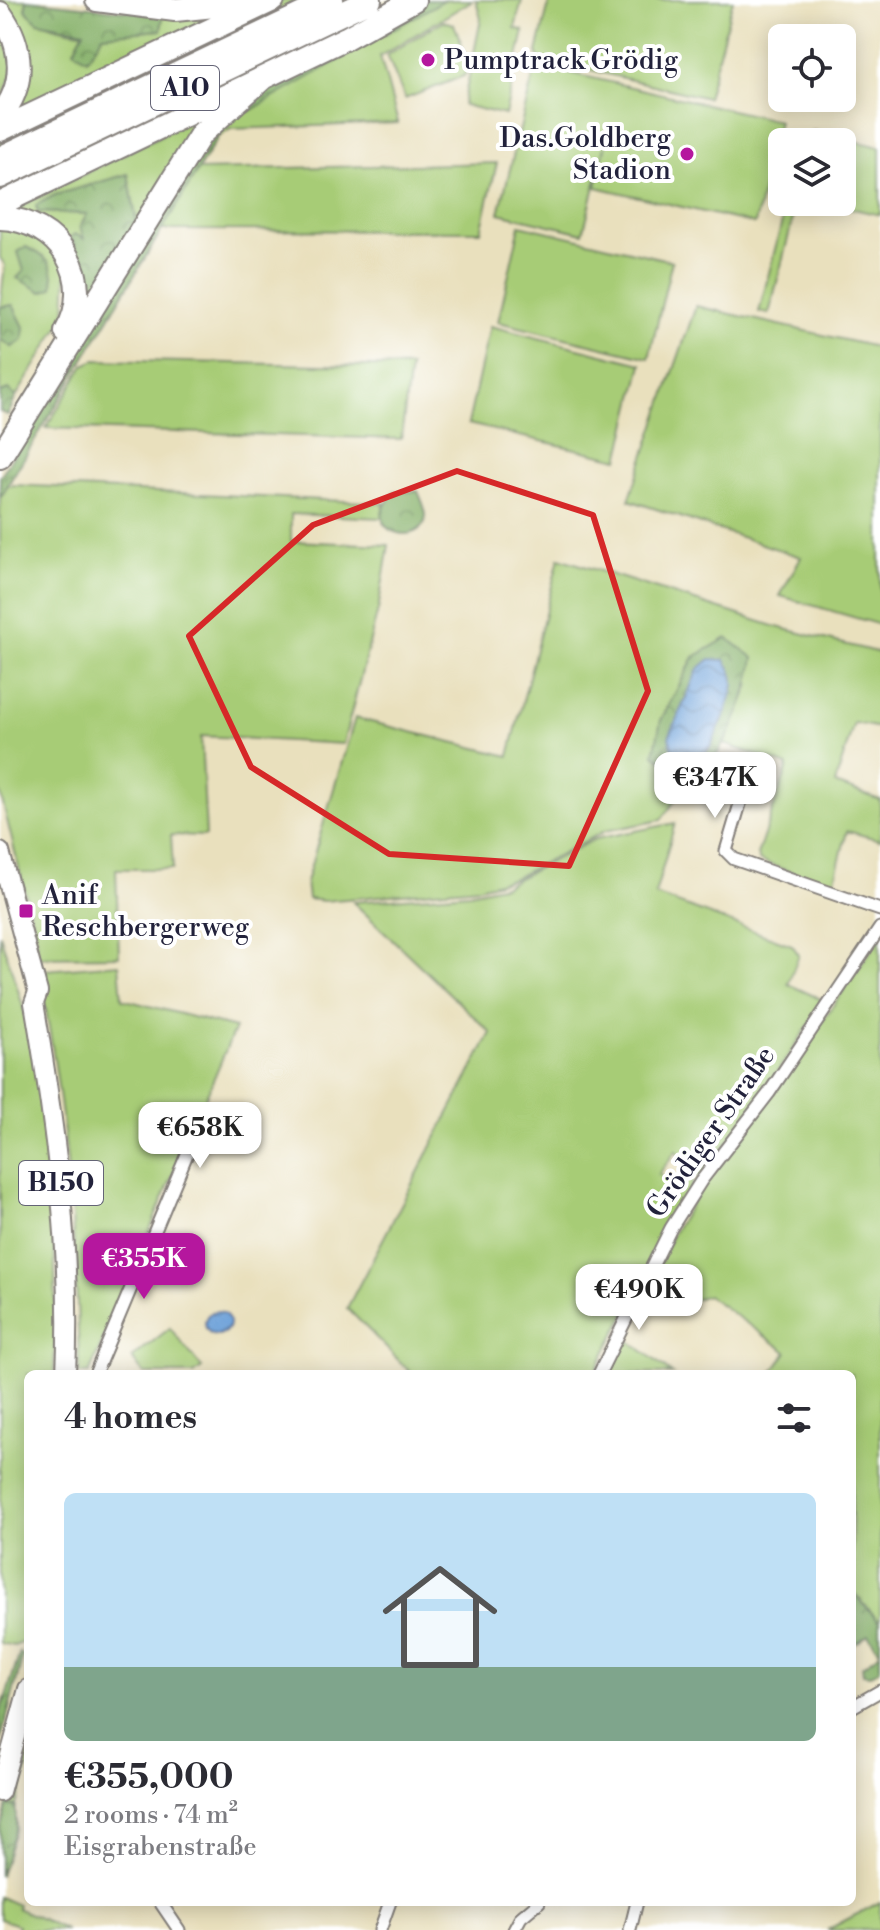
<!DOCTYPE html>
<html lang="en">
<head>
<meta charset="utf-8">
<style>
	:root { --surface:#fff; --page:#f7f7f7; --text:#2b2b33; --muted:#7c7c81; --line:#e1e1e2; --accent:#b5179e }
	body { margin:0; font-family:"Libre Bodoni",serif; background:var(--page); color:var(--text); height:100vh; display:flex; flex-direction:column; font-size:30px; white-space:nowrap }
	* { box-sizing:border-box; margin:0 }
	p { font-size:26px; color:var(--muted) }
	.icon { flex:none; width:44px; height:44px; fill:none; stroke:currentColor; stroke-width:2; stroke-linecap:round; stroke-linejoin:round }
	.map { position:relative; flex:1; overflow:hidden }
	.panel { position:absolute; left:24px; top:1370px; width:832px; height:536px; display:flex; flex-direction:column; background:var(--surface); border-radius:12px; box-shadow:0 4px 20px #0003 }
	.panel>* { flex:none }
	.controls { position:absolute; left:768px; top:24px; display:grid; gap:16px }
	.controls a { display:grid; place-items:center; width:88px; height:88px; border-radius:12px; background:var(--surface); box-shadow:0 4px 20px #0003; font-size:40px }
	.price { position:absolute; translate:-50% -68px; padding:0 18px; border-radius:16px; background:#fff; color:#222; font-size:26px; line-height:52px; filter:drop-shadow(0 2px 4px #0008) }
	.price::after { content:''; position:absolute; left:50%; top:48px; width:24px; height:18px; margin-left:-12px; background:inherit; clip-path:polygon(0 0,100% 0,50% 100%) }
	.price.on { background:var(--accent); color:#fff }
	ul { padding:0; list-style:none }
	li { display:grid; align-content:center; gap:16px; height:424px; padding:0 40px }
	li+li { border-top:2px solid var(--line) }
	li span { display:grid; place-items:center; height:248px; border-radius:12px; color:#555 }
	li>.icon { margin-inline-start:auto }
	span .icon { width:144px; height:144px; fill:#fffc; stroke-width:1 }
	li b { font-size:34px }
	h2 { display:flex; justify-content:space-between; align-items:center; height:96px; padding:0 40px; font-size:34px }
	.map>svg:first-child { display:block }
	.green { fill:#a7cc76; stroke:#647758; stroke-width:2 }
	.forest { fill:url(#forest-crowns); stroke:#546951; stroke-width:2 }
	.water { fill:url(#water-waves); stroke:#48628a; stroke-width:2 }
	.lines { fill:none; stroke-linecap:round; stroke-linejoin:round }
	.minor-casing { stroke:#86817c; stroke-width:15 }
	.primary-casing { stroke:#86817c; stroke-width:22 }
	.motorway-casing { stroke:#86817c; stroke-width:26 }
	.minor { stroke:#fff; stroke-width:11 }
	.primary { stroke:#fff; stroke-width:18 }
	.motorway { stroke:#fff; stroke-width:22 }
	.marked { fill:none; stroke:#d62828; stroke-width:6; stroke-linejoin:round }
	.poi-dot { fill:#b5179e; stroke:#fff; stroke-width:3 }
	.labels { text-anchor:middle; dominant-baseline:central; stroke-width:8; stroke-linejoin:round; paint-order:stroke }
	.shield { fill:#fff; stroke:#646476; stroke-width:2 }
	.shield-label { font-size:26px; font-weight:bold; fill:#22223b }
	.poi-label { font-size:28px; fill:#22223b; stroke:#fff; text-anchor:start }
	.street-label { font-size:28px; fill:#22223b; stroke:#fff }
</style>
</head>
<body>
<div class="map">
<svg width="880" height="1930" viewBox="0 0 880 1930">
	<defs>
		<pattern id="forest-crowns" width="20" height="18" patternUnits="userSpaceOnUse" patternTransform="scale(2)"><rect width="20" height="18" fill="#85b067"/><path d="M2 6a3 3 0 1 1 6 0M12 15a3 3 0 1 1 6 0" fill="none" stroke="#6c8f56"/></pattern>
		<pattern id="water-waves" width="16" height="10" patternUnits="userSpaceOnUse" patternTransform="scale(2)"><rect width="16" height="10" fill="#6da1d9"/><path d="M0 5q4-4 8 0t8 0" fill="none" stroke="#5983b1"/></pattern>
	</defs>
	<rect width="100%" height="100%" fill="#fff"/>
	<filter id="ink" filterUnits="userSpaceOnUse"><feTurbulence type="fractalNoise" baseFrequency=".0125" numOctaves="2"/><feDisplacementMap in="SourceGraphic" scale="16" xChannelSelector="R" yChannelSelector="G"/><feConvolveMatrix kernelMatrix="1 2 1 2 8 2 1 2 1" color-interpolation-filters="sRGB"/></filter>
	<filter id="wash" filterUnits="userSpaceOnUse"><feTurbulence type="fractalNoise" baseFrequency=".006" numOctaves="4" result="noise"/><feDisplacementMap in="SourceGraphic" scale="32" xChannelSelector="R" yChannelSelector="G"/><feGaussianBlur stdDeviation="1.8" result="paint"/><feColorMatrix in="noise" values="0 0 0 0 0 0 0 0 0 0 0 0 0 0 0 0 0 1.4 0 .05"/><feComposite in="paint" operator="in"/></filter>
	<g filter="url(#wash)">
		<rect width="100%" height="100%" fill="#e9e0bd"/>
		<path class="green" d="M0,0H27L25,10C59,41 118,33 161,30L163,15L244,7L10,120L23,92Z
			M284,0H308L0,147V135Z
			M444,0H473L380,56L398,123L231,129L218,137L212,133L261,92L250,110Z
			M476,0H522L515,28L524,31L505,115L463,105L481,19Z
			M550,0H733L707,98L539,58L537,52Z
			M380,7L383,14L0,199V188Z
			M443,21L454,24L470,66L464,76L405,99L387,55Z
			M0,25L14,67L0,105Z
			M536,65L779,121L755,224L596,187L608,135L583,233L499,213Z
			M207,112L137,224L128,174L56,195L36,205L38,212L88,214L85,241L73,252L7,213Z
			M813,131L880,147V215L823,202H842V142H810Z
			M497,163L481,231L161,230L198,170Z
			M787,202H797L769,314L759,312Z
			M520,225L672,261L649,358L498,322Z
			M0,226L38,233L67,265L65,317L16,397L9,390L0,393V339L12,347L13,305L0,307L5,265L0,258Z
			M696,306L880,348V625L780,596L801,557L629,500Z
			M490,326L642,364L619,459L468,424Z
			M95,360L410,367L401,439L46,428L84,365Z
			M14,485L384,503L381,518L291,514V541L389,545L378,610L343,744L201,736L206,836L171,835L173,869H116L119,956L36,957L37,941L0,792V498L8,486Z
			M559,558L777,627L880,653V728L854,723L835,784L880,800V840L847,831L833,887L760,861L757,855L788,766L724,744L749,687L654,754L673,769L677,798L661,820L605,831L514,878L479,887L324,901L308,899L306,882L355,718L509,756Z
			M675,823L655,895L792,945L799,955L788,984L825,1001L741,1126L699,1178L676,1151L659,1174L677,1187L688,1172L693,1184L594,1374H412L347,1308L491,1033L353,902L469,893L505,885L595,839Z
			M0,934C9,965 22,996 28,1028C52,1141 59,1258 54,1374H28V1621L24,1642L14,1646L0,1643Z
			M880,937V1622L852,1591V1374H771L787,1352L707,1295L677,1306L649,1283L673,1233L699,1191L743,1137Z
			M119,964L122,999L235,1028L89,1374H79C77,1238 66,1107 39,974L45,970Z
			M170,1328L202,1368L194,1374H144L132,1358Z
			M622,1335L673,1374H603Z
			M28,1731V1766L16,1806L8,1805Z
			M0,1897L18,1905L17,1908L66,1930H16L18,1925L0,1919Z
			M880,1902V1930H827Z"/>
		<path class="forest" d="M27,0L163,15L161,30L103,35L87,59L74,50L84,31L38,22L25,10Z
			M426,0H444L250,111L246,104L261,92L379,31Z
			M212,133L218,137L0,498V477Z
			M128,174L137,224L97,286L85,284L71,237L75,234L84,239L80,227L87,214L38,212L36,205L55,195Z
			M26,247C47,256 55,264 53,288L42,292L17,278L24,271L18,252Z
			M13,305L24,327L23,340L12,347L0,339V307Z
			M9,390L16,397L8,415L0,412V393Z
			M418,491C421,499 426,508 426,516C425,548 354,535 395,492Z
			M727,638L754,658C749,693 734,729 715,758H709L702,766L701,777L684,772L686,761C711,762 715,736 722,716L687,695L669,737L675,754L673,769L654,754L661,720L694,657Z
			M852,1591L880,1622V1652L868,1635L852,1646Z
			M20,1653L23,1656L0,1743V1714Z
			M880,1653V1669L870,1675L863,1674L862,1666Z
			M8,1805L16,1806V1827L0,1876V1828Z"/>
		<path class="water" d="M710,659L725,660C730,668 734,673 734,683C733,698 710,758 695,762C689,763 682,759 676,758L669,737L698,669Z
			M205 1323a12 12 0 1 1 24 0a12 12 0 1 1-24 0Z"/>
	</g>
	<g filter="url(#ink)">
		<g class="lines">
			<defs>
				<path id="minor" d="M747,763L748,777L726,851L734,859L880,910
					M95,1374L205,1111
					M599,1374L671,1228L701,1181L769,1093L880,928
					M852,1707L880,1691
					M160,1902L179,1930
					M380,1930L390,1902
					M514,1930L521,1917L539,1902
					M630,1930L637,1902"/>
				<path id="primary" d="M0,852L38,992L34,1003C55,1126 72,1248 66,1374
					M0,1792L28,1689"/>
				<path id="motorway" d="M97,0L175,10L254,2
					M0,13C23,45 27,85 0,116
					M0,130L273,0
					M0,158L332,0
					M0,177L370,0
					M0,204L346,38L414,0
					M0,218C59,220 97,278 66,332
					M0,457L201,134L262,79"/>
			</defs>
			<use href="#minor" class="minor-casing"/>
			<use href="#primary" class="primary-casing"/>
			<use href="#motorway" class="motorway-casing"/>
			<use href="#minor" class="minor"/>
			<use href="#primary" class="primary"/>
			<use href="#motorway" class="motorway"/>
		</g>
	</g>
	<path class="marked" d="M457,471L593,515L648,691L569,866L389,854L251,767L189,636L313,525Z"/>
	<g class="poi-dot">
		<circle cx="428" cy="60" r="8"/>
		<circle cx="687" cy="154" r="8"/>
		<rect x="18" y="903" width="16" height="16" rx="4"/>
	</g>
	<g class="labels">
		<g class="shield">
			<rect x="151" y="66" width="68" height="44" rx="6"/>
			<rect x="19" y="1161" width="84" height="44" rx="6"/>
		</g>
		<g class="shield-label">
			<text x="185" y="88">A10</text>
			<text x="61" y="1183">B150</text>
		</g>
		<g class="poi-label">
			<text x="444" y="60">Pumptrack Grödig</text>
			<text x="671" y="138" text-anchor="end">Das.Goldberg<tspan x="671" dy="32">Stadion</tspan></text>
			<text x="42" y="895">Anif<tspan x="42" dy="32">Reschbergerweg</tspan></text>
		</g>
		<g class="street-label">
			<text transform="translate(711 1132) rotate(-55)">Grödiger Straße</text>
		</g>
	</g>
</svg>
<div class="controls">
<a><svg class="icon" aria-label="locate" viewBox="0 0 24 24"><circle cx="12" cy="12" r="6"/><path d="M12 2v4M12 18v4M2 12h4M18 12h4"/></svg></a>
<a><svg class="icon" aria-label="layers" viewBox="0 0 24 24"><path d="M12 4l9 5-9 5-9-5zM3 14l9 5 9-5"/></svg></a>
</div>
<b class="price" style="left:715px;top:820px">€347K</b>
<b class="price" style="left:200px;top:1170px">€658K</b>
<b class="price on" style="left:144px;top:1301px">€355K</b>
<b class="price" style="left:639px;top:1332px">€490K</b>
<section class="panel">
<h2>4 homes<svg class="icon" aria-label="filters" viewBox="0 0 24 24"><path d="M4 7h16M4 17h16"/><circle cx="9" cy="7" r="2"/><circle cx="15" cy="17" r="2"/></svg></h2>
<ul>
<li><span style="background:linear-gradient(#bfe0f5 70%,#7fa58c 0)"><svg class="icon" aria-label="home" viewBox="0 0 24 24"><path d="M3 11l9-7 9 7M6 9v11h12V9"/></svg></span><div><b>€355,000</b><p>2 rooms · 74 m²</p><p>Eisgrabenstraße</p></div></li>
</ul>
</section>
</div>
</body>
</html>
